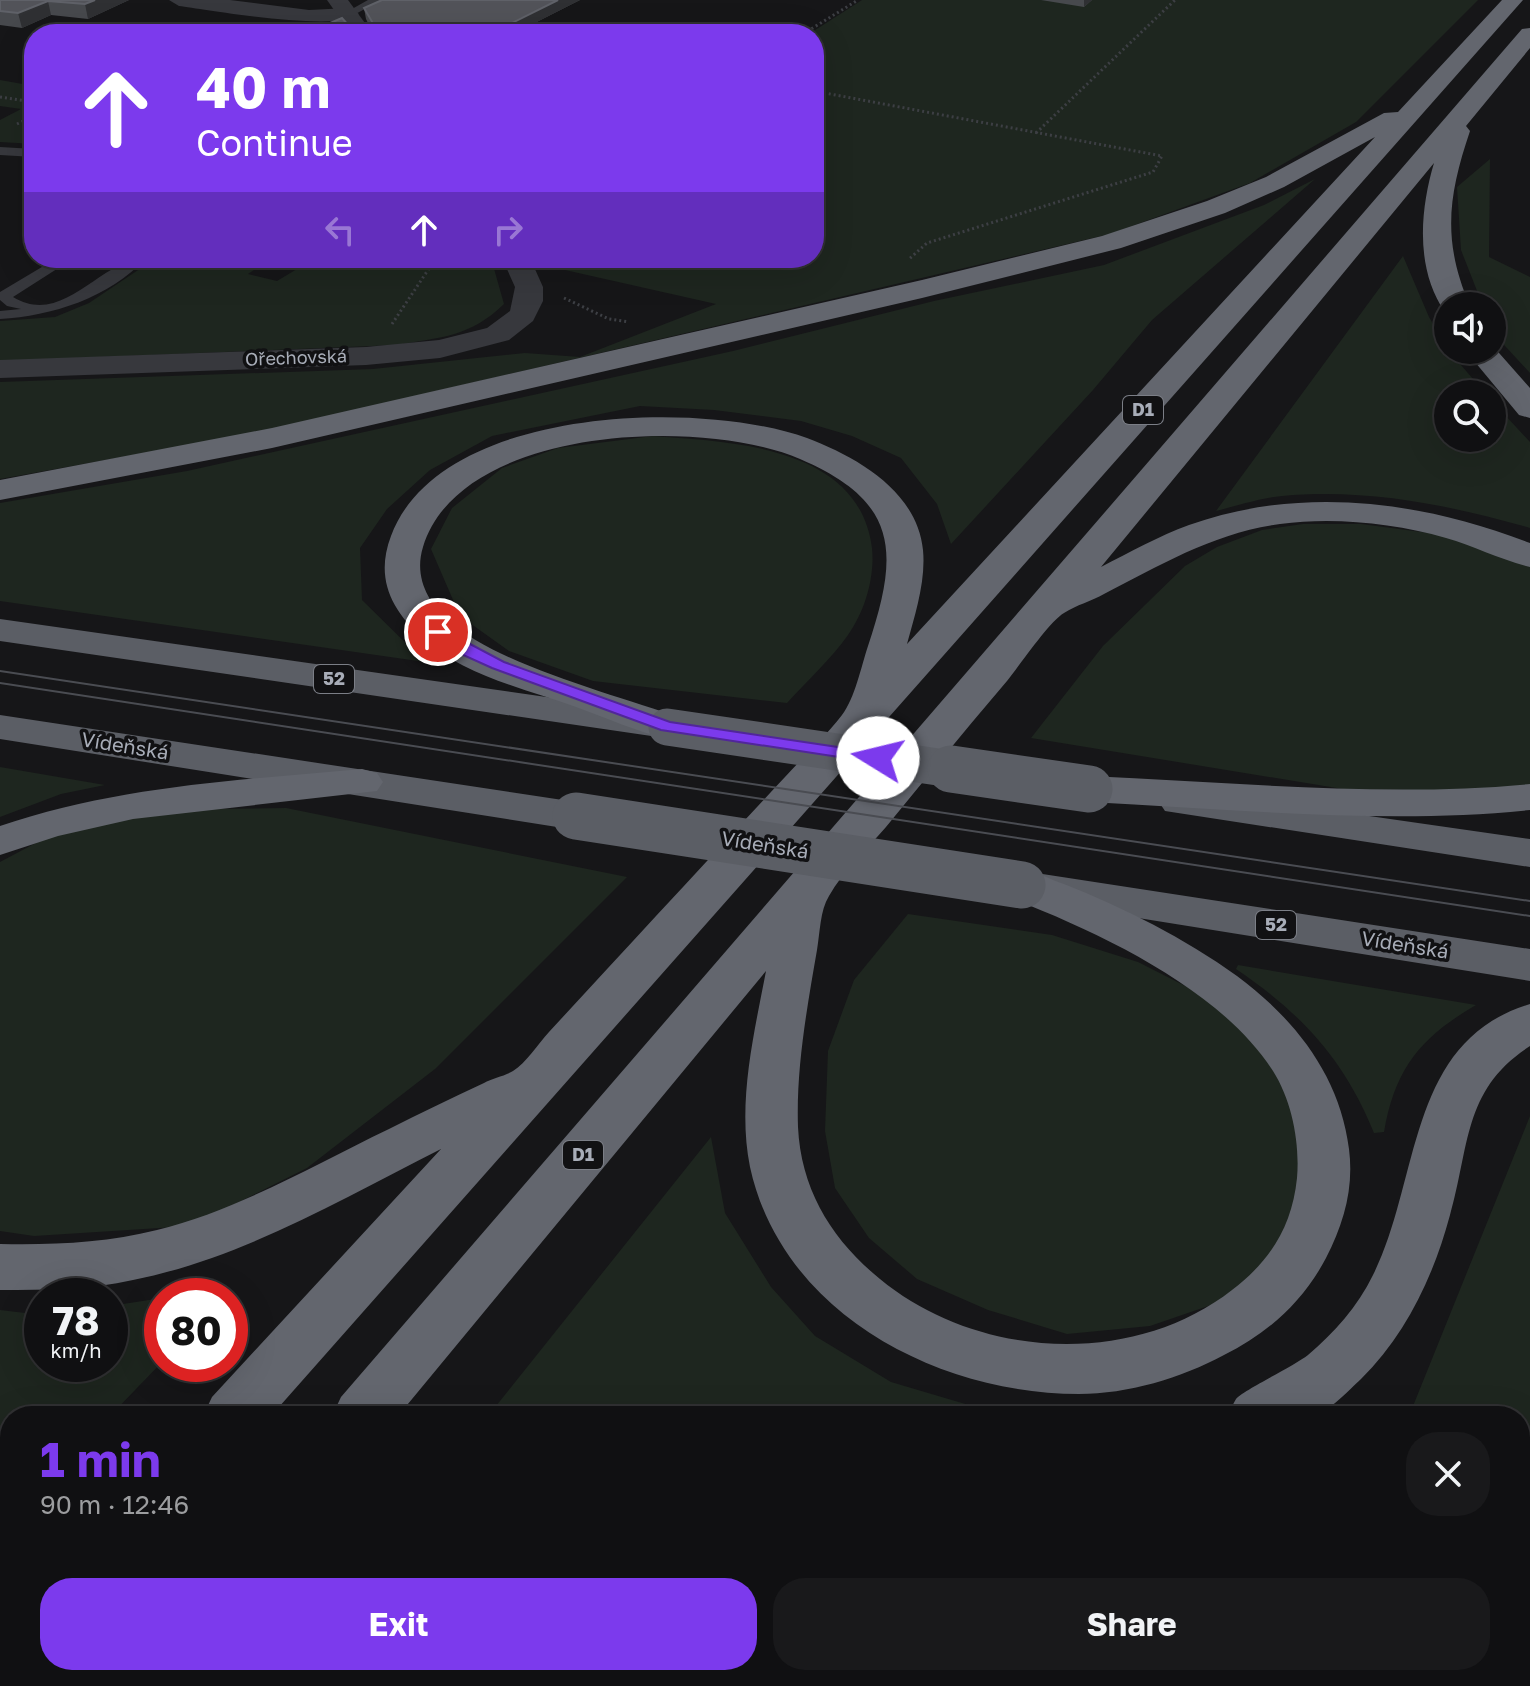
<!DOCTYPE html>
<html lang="en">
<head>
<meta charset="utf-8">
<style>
	body { margin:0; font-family:"Golos Text",sans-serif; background:#19191b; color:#f1f3f6; height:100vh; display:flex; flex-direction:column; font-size:30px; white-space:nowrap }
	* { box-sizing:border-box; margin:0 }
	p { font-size:26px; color:#9c9d9f }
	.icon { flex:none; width:44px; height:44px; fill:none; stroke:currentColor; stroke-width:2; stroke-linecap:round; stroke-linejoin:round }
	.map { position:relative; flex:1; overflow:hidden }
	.panel { position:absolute; left:0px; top:1406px; width:1530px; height:280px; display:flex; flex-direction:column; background:#101012; border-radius:32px 32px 0 0; box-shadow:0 8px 32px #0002,0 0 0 2px #303032 }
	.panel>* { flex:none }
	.hud { position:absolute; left:24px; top:24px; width:800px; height:244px; border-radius:32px; box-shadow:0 8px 32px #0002,0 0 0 2px #303032; background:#7c3aed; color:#fff; overflow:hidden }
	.fabs { position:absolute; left:1434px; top:292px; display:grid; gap:16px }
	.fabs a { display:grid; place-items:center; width:72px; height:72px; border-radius:50%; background:#101012; box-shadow:0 8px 32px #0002,0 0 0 2px #303032; font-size:40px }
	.speed { position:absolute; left:24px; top:1278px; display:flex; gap:16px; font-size:40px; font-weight:700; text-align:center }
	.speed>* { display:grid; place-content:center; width:104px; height:104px; border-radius:50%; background:#101012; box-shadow:0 8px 32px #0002,0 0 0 2px #303032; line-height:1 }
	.speed small { font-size:20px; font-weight:400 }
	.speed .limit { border:12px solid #d22; background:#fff; color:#111 }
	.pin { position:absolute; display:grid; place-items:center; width:68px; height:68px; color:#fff; margin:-34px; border:4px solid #fff; border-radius:50%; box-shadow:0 2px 8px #0007 }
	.me { position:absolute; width:88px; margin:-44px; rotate:279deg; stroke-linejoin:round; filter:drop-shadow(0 0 6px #0008) }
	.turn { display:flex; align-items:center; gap:28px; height:168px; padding:0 40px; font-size:36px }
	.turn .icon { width:104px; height:104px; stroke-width:2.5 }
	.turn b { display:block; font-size:56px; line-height:68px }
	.lanes { display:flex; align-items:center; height:76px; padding:0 40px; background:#0003; justify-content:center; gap:40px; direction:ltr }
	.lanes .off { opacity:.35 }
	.round { display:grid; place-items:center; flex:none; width:84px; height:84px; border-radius:32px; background:#19191b }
	.overview { display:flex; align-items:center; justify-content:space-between; height:136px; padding:0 40px }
	h1 { font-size:48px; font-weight:700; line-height:60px; color:#7c3aed }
	.button { display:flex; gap:16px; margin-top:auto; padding:16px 40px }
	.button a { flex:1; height:92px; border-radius:32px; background:#7c3aed; color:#fff; font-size:32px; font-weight:700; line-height:92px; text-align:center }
	.button a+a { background:#19191b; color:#f1f3f6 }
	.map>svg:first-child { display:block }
	.green { fill:#1e261f }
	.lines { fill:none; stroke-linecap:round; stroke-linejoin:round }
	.stream { fill:#2c353c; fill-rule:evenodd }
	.path { stroke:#3d3f44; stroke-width:3; stroke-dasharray:2 3; stroke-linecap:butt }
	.service { fill:#37383d; fill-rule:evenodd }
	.minor { fill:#37383d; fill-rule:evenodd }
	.tertiary { fill:#37383d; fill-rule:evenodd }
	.trunk { fill:#5b5e65; fill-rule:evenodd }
	.motorway { fill:#63666e; fill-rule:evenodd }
	.tram { stroke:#4a4c52; stroke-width:2 }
	.trunk-bridge-far1 { stroke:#5b5e65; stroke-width:37 }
	.trunk-bridge { stroke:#5b5e65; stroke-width:47 }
	.wall { fill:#47494d }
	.shaded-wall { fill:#2f3033 }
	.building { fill:#525359; stroke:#5f6168; stroke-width:2 }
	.route { fill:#7c3aed; stroke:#51269a; stroke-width:2 }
	.labels { text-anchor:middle; stroke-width:7; stroke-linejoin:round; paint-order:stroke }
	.far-street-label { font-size:18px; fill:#a8adb8; stroke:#111113 }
	.shield { fill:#111113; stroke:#7b7e86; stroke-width:2 }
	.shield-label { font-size:18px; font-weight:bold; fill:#a8adb8 }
	.street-label { font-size:20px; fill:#a8adb8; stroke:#111113 }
</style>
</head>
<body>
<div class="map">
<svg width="1530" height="1686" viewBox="0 0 1530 1686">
	<rect width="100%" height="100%" fill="#161618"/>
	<g class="green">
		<path d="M 862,0 L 1478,0 L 1356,122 L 1250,183 L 1110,234 L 261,432 L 0,479 L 0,382 L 373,369 L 525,353 L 580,357 L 716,304 L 565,270 L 556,258 L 814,258 L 814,98 L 826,91 L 814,88 L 814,34 L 809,34 Z"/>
		<path d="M 0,80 L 34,86 L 34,144 L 0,142 L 0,120 L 21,109 L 0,106 Z"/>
		<path d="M 1490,159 L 1489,257 L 1530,277 L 1530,373 L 1494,334 L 1492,306 L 1483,306 L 1461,250 L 1457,187 Z"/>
		<path d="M 1315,179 L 1152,320 L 1093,390 L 951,544 L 937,504 L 901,458 L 852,436 L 801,421 L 714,410 L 640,406 L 492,436 L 430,470 L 387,509 L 360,548 L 362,600 L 425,662 L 0,601 L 0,503 L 187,471 L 733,351 L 934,301 L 1104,265 L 1264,205 Z"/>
		<path d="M 1403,256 L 1429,317 L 1448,350 L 1486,394 L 1448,394 L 1448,438 L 1492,438 L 1492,401 L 1530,442 L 1530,528 C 1450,505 1366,488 1282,496 C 1260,498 1237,506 1216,511 Z"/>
		<path d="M 156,258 L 196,258 L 253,266 L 254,270 L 248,274 L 277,281 L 312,260 L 346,268 L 417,268 L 423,258 L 491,258 L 504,304 C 470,337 442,337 397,345 L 0,361 L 0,321 L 55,317 L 89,303 Z"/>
		<path d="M 653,436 C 733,442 859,446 872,548 C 875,577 865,611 848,635 C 831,659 807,681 787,703 L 593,681 L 509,651 L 460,616 L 431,549 L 452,508 L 502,468 L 558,448 Z"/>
		<path d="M 1303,524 L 1361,524 L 1467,538 L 1530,561 L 1530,785 L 1498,790 L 1361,792 L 1031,738 L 1103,646 L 1185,566 L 1217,547 L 1262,530 Z"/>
		<path d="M 0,767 L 105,785 L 61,794 L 0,817 Z"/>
		<path d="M 286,808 L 627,877 L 435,1069 L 307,1168 L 191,1226 L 34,1236 L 0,1231 L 0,862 L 49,836 L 131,818 L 211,809 Z"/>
		<path d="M 908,914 L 1052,935 L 1138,962 L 1207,997 L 1274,1053 L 1296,1092 L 1307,1219 L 1273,1263 L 1214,1304 L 1150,1326 L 1067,1334 L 988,1310 L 917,1279 L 869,1238 L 835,1188 L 825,1131 L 828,1051 L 854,980 Z"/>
		<path d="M 1238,965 L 1476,1005 C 1421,1037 1395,1068 1384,1132 L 1374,1133 C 1344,1059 1302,1014 1236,969 Z"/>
		<path d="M 1530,1116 L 1530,1686 L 1181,1686 L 1182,1676 L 1520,1676 L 1520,1416 L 1409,1416 Z"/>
		<path d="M 711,1137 L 725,1213 L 771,1287 L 815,1336 L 891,1382 L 972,1406 L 1044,1416 L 488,1416 Z"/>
		<path d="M 162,1298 L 162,1362 L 110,1416 L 10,1416 L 10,1520 L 0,1530 L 0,1310 L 42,1315 L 42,1364 L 110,1364 L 110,1306 Z"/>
		<path d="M 280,1676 L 452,1676 L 432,1686 L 272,1686 Z"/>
		<path d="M 681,1676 L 1136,1676 L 1135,1686 L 657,1686 Z"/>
	</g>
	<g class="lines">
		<g class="stream">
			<path d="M 1530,1564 L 1530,1584 L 1520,1589 L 1520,1569 Z"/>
			<path d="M 1325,1676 L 1363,1676 L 1360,1683 L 1353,1686 L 1315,1686 L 1318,1679 Z"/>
		</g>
		<g class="path">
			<path d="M 803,34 L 858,0"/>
			<path d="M 814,91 L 1162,156 L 1153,172 L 927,243 L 908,260"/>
			<path d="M 0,97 L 34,102"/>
			<path d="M 17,124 L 34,116"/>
			<path d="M 1036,133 L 1175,0"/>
			<path d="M 564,298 L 609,319 L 629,322"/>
			<path d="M 392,324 L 436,258"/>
		</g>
		<g class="service">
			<path d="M 368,0 L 381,0 L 352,16 L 343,14 Z"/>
			<path d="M 0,147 L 34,149 L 34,157 L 0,155 Z"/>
			<path d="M 57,258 L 74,258 L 13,297 C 64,328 101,258 146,258 C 109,298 52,316 0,319 L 0,311 L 21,309 L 7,306 L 0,300 L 0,292 Z"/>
			<path d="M 232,258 L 302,258 C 287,269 247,269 232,258 Z"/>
		</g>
		<path class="minor" d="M 169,0 L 230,0 L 309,10 L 348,8 L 359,14 C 342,33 208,10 179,6 Z"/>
		<g class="tertiary">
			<path d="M 327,0 L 348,0 L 373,34 L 351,34 Z"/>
			<path d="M 502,258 L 530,258 L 543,287 L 543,301 L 533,321 L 509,340 L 440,358 L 366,365 L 0,378 L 0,360 L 366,347 L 439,340 L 487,328 L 510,311 L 515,287 Z"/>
		</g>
		<g class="trunk">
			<path d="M 0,619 L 665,714 L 679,717 L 685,726 L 679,735 L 665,738 L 0,641 Z"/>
			<path d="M 0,715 L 576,802 L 591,806 L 598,816 L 591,826 L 576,830 L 0,739 Z"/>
			<path d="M 1180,789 L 1530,839 L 1530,867 L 1165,811 L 1159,802 L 1165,793 Z"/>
			<path d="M 1036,873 L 1530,949 L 1530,981 L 1020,899 L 1013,888 L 1020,877 Z"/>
		</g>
		<g class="motorway">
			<path d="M 1502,0 L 1523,0 L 271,1416 L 203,1416 L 212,1397 L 441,1149 C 342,1199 243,1258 133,1280 C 90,1290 45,1290 0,1290 L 0,1244 C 53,1245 105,1243 157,1230 C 238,1210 314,1165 389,1129 C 420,1113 452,1098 484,1083 C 492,1078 505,1076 513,1071 C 526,1063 538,1044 549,1032 C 584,994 620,955 656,916 C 699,870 742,823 785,777 C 804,756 825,737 842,715 C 855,698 861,667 868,646 C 899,553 900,502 800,459 C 703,417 460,425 423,547 C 414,576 427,602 449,621 C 498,665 617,695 681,718 L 687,727 L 681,736 L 667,739 C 636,731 606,718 576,707 C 525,689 463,675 422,638 C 391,609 375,578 391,536 C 439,406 698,399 807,438 C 857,457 917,491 923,550 C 926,581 915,615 907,644 L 1375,137 L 1284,187 L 1225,213 L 1121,248 L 922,298 L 272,448 L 0,500 L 0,480 L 272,428 L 922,280 L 1102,236 L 1207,201 L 1266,177 L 1384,113 L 1398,112 Z"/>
			<path d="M 1530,28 L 1530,48 L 1466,126 L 1470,131 C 1448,196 1442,241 1470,306 L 1448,306 L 1448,313 L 1445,312 C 1415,269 1420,210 1434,163 L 1101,567 C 1130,552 1159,536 1189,525 C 1302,485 1421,501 1530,543 L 1530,567 C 1501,560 1474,546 1446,538 C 1393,523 1334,517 1280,524 C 1216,532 1160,565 1104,594 C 1092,601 1076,605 1064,613 C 1049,622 1020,665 1007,681 C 966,729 926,778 886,827 C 867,849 843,871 829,896 C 820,910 820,933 817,950 C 807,1008 796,1068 798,1127 C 801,1190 832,1240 880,1279 C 977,1359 1132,1368 1232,1290 C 1270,1261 1292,1227 1297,1178 C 1300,1143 1292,1101 1273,1071 C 1219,987 1096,931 1006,896 L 999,885 L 1006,874 C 1011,873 1016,871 1021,870 C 1034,870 1051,880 1064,884 C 1125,908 1184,938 1237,976 C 1295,1019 1340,1076 1349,1149 C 1354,1188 1344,1223 1326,1258 C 1303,1302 1268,1333 1224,1355 C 1181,1378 1128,1394 1079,1394 C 939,1394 782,1314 750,1167 C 737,1103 754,1034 766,971 L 398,1416 L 332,1416 L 341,1397 L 1522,29 Z"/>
			<path d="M 1492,345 L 1530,388 L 1530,418 L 1519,415 L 1465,350 L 1492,350 Z"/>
			<path d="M 362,769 L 377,773 L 383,782 L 377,791 L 133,819 L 58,836 L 0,855 L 0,826 C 117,786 240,780 362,769 Z"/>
			<path d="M 1089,776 C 1234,782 1385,798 1530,784 L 1530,810 C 1388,825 1233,809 1089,802 L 1074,798 L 1068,789 L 1074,780 Z"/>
			<path d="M 1530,1004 L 1530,1046 C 1463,1089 1470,1145 1450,1215 C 1434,1275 1406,1335 1361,1379 C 1349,1390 1330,1411 1313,1416 C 1296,1421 1249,1416 1228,1416 C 1230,1411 1233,1404 1236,1399 C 1242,1391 1294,1366 1308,1355 C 1334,1333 1358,1306 1373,1275 C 1421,1180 1406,1041 1530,1004 Z"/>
			<path d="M 10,1630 L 10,1676 L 38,1676 L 34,1686 L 0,1686 L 0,1635 Z"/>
			<path d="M 104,1676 L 175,1676 L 170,1686 L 99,1686 Z"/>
			<path d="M 560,1676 L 646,1676 L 641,1686 L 555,1686 Z"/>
		</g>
		<g class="tram">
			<path d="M 0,671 L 1530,901"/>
			<path d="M 0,683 L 1530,916"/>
		</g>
		<path class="trunk-bridge-far1" d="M 667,727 L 965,771"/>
		<g class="trunk-bridge">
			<path d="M 951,769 L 1089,789"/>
			<path d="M 576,816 L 1022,885"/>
		</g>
	</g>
	<g class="wall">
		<path d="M 0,0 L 129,0 L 88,19 L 51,15 L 22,28 L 0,25 Z"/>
		<path d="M 382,0 L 580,0 L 513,34 L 349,26 L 369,25 L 366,19 L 364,8 Z"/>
		<path d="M 1041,0 L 1092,0 L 1084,7 Z"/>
	</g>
	<g class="shaded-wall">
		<path d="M 95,0 L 129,0 L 88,19 L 85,4 Z"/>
		<path d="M 558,0 L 580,0 L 513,34 L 490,34 Z"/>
		<path d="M 1084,0 L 1092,0 L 1084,7 Z"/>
		<path d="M 48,1 L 51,15 L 22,28 L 18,13 Z"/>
	</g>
	<g class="building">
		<path d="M 0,0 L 95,0 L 85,4 L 48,1 L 18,13 L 0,11 Z"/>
		<path d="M 382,0 L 558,0 L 490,34 L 304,34 L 342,18 L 349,26 L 374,25 L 364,8 Z"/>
	</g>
	<path class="route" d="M 438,627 L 504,662 L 670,722 L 878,753 L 887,758 L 878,763 L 661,730 L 492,668 L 452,650 L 432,635 L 432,628 Z"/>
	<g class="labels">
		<g class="far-street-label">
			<text transform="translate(296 358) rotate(-2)" y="6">Ořechovská</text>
		</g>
		<g class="shield">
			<rect x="1123" y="396" width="40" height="28" rx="6"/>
			<rect x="314" y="665" width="40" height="28" rx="6"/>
			<rect x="1256" y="911" width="40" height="28" rx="6"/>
			<rect x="563" y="1141" width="40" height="28" rx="6"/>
		</g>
		<g class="shield-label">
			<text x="1143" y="416">D1</text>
			<text x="334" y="685">52</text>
			<text x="1276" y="931">52</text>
			<text x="583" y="1161">D1</text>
		</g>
		<g class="street-label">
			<text transform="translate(125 746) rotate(9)" y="7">Vídeňská</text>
			<text transform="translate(765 845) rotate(9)" y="7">Vídeňská</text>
			<text transform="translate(1405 945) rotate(9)" y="7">Vídeňská</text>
		</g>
	</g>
</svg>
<div class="fabs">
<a><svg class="icon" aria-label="sound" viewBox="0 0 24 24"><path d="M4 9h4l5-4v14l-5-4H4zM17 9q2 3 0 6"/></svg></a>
<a><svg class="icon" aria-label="search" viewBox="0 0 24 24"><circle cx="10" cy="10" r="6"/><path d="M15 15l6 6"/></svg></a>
</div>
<div class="speed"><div>78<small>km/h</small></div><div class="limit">80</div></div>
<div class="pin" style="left:438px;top:632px;background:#d93025"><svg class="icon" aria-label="arrive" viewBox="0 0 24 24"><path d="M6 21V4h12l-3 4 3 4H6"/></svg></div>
<svg class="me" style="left:878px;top:758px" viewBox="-20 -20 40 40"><circle r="19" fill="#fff"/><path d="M0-13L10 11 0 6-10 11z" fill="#7c3aed"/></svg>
<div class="hud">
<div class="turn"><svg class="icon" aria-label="ahead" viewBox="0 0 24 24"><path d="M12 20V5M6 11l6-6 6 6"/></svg><div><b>40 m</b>Continue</div></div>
<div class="lanes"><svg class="icon off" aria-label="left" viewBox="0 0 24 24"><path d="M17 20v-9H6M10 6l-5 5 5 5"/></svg><svg class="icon" aria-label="ahead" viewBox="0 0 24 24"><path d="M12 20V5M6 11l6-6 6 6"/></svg><svg class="icon off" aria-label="right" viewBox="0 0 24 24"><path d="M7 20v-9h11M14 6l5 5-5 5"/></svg></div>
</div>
<section class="panel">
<div class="overview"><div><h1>1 min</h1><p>90 m · 12:46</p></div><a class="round"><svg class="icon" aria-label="close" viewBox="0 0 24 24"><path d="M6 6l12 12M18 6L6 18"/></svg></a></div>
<div class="button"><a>Exit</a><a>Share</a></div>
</section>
</div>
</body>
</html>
